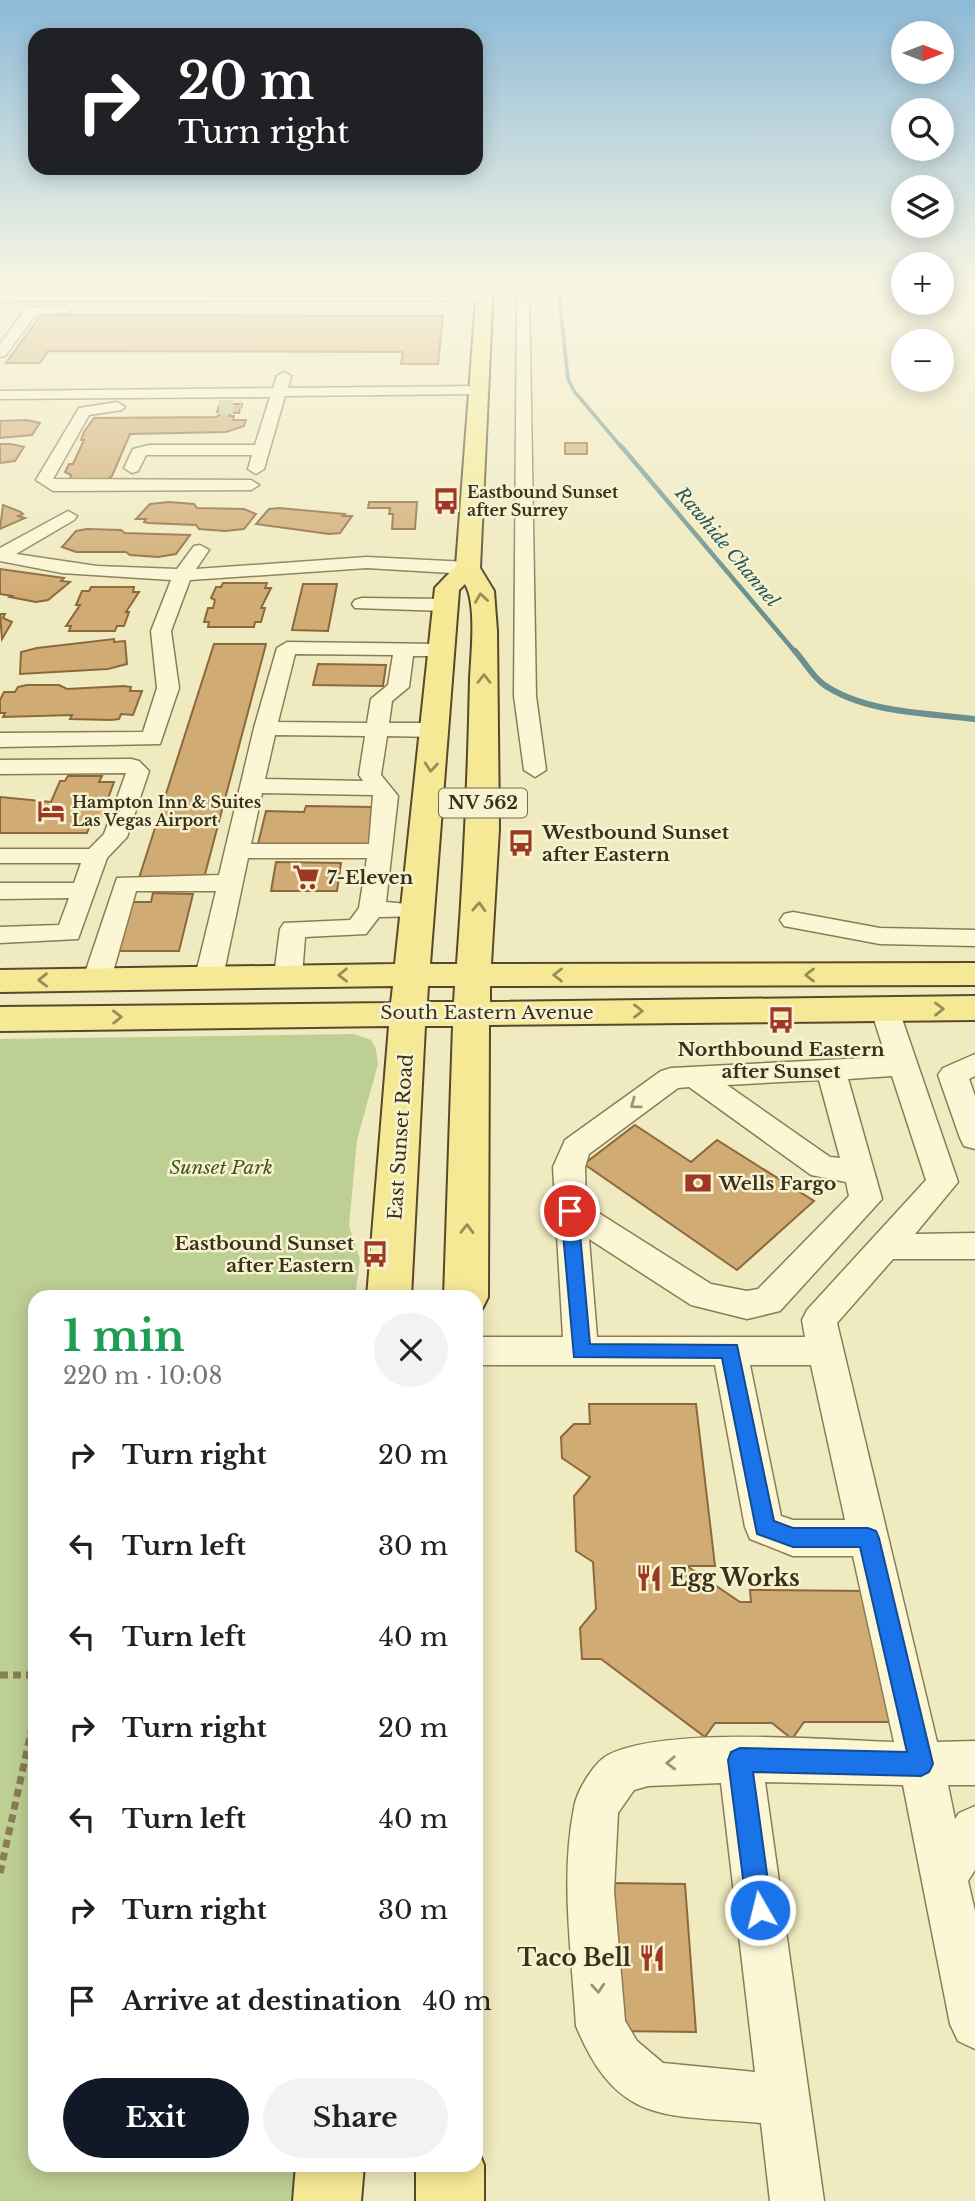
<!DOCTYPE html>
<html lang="en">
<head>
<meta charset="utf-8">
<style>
	body { margin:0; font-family:"Libre Baskerville",serif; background:#f2f2f2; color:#222; height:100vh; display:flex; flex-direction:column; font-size:26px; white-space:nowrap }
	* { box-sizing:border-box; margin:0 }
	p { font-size:23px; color:#767676 }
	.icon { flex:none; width:38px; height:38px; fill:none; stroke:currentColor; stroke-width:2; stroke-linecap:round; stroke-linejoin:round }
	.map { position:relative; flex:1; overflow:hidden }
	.drawer { position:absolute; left:28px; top:1290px; width:455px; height:882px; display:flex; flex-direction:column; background:#fff; border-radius:21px; box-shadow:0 4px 18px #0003 }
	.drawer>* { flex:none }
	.banner { position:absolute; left:28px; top:28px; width:455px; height:147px; border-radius:21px; box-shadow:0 4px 18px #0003; background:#202124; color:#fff; overflow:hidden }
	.needle { width:46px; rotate:90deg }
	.tools { position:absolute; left:891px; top:21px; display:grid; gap:14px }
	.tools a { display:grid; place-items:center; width:63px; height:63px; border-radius:50%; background:#fff; box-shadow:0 4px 18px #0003; font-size:35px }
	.pin { position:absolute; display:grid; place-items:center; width:60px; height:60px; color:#fff; margin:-30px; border:4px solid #fff; border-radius:50%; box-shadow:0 2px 7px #0007 }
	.me { position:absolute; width:77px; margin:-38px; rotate:352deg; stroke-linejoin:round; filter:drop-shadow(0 0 5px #0008) }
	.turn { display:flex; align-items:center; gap:24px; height:147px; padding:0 35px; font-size:32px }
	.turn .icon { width:91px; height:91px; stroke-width:2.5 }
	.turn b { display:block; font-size:49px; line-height:60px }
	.round { display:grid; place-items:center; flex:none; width:74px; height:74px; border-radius:37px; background:#f2f2f2 }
	.summary { display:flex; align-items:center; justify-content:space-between; height:119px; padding:0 35px }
	h1 { font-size:42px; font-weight:800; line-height:52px; color:#1e9e55 }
	.primary-button { display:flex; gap:14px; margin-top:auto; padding:14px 35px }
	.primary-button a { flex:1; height:80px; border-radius:42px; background:#111827; color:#fff; font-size:28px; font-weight:800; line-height:80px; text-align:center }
	.primary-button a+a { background:#f2f2f2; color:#222 }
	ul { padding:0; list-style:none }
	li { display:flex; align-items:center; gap:21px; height:91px; padding:0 35px }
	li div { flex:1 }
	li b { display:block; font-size:26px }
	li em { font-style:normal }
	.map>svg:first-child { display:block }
	.green { fill:#becf94 }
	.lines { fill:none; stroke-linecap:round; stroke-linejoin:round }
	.stream-far2 { stroke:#6a918e; stroke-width:3.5 }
	.stream-far1 { stroke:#6a918e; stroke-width:4.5 }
	.stream { stroke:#6a918e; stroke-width:6 }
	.building { fill:#d1ab74; stroke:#8b693c; stroke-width:2 }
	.minor-tunnel { stroke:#cbc59f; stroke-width:14; stroke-dasharray:14 7; stroke-linecap:butt }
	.minor-casing { stroke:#8b7c57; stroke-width:3 }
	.major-casing { stroke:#58482c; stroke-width:4 }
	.path { stroke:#8b7c57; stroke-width:7; stroke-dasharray:8 5; stroke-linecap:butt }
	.minor { fill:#fbf6d4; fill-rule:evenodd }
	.major { fill:#f6e996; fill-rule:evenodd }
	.oneway { stroke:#988c59 }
	.oneway2 { stroke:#9a9378 }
	.route { fill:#1a73e8; stroke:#114b97; stroke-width:2 }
	.labels { text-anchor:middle; stroke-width:5; stroke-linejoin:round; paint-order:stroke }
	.far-poi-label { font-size:16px; font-weight:bold; fill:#39301c; stroke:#f7f3d0; text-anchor:start }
	.far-water-label { font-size:18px; font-style:italic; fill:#2b555a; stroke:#f7f3d0 }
	.shield { fill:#f7f3d0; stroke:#726a52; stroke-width:2 }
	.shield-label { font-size:18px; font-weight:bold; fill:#39301c }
	.poi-label { font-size:19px; font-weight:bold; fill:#39301c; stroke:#f7f3d0; text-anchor:start }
	.street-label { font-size:19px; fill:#39301c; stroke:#f7f3d0 }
	.park-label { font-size:19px; font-style:italic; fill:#405722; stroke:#f7f3d0 }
	.near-poi-label { font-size:23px; font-weight:bold; fill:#39301c; stroke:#f7f3d0; text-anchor:start }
</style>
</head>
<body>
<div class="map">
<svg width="975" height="2201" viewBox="0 0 975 2201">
	<rect width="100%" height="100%" fill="#f0eac0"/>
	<path class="green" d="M 354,1034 L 371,1040 L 376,1049 L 378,1064 L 357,1140 L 349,1226 L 360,1259 L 355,1297 L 35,1297 L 35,2165 L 294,2165 L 297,2201 L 0,2201 L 0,1039 Z"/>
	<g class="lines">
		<path class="stream-far2" d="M 558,286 L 568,379 L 574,391 L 622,448"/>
		<path class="stream-far1" d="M 621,446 L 796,653"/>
		<path class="stream" d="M 795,651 C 804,661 812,676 823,684 C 864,713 927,713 975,719"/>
	</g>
	<g class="building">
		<path d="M 123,286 L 267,286 L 265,291 L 120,291 Z"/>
		<path d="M 41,315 L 443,316 L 438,364 L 401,364 L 403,352 L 48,351 L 40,363 L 6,363 Z"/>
		<path d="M 220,404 L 242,404 L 239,413 L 231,413 L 229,416 L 234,416 L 233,420 L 246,420 L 244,426 L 226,432 L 130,434 L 112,476 L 107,479 L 70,479 L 71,475 L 65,472 L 69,464 L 73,464 L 84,440 L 81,440 L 84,432 L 94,418 L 216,417 L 223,412 L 217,412 Z"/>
		<path d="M 27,420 L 40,423 L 32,435 L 0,438 L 0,421 Z"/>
		<rect x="565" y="443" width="22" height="11"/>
		<path d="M 0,444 L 11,444 L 24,447 L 15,461 L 0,463 Z"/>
		<path d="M 169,502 L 194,504 L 197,508 L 244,509 L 256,514 L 244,529 L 225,531 L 199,529 L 196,525 L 148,523 L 144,522 L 146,519 L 136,519 L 150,504 Z"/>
		<path d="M 369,502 L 417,502 L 415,529 L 392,529 L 393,514 L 389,514 L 390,508 L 368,508 Z"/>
		<path d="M 3,505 L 21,512 L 23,514 L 18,516 L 25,518 L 0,529 Z"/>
		<path d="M 279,508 L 345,514 L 343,516 L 352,516 L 340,533 L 329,534 L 256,524 L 269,509 Z"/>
		<path d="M 87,529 L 121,530 L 125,533 L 190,535 L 176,554 L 158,557 L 130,555 L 126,552 L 76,552 L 62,547 L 76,531 Z"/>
		<path d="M 0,569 L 64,578 L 61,581 L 70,582 L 48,600 L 36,602 L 10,597 L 12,596 L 0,594 Z"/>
		<path d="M 223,583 L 267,583 L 265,588 L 271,588 L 261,608 L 265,608 L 261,622 L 255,622 L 254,627 L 208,627 L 209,622 L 204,622 L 208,608 L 213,608 L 215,600 L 211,598 L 216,587 L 221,587 Z"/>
		<path d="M 303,584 L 337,584 L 328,631 L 292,630 Z"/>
		<path d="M 91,587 L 134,587 L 133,592 L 139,592 L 126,612 L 129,612 L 124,626 L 117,626 L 115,631 L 69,631 L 71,626 L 66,626 L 80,605 L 76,605 L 82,591 L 89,591 Z"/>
		<path d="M 0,614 L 5,614 L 3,618 L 12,622 L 2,639 Z"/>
		<path d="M 114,639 L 114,642 L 125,641 L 127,664 L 108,669 L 20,674 L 21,652 L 37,648 Z"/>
		<path d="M 214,644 L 266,644 L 204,878 L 139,878 Z"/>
		<path d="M 318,664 L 386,665 L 383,686 L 313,685 Z"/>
		<path d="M 27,685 L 59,685 L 67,689 L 124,686 L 131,687 L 130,691 L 142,691 L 133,715 L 121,714 L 119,719 L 111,720 L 70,719 L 72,715 L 3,717 L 5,713 L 0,713 L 0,700 L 4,692 L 15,692 L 18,687 Z"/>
		<path d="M 68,776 L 102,776 L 99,782 L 114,782 L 100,820 L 92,820 L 87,833 L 0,833 L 0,797 L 51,802 L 60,781 L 65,781 Z"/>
		<path d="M 306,806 L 374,807 L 369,845 L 258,844 L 266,811 L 304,812 Z"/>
		<path d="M 276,862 L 341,863 L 337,891 L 271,891 Z"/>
		<path d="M 153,893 L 193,894 L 179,951 L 116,951 L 130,902 L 151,902 Z"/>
		<path d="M 635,1125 L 691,1162 L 717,1140 L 814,1201 L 737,1270 L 584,1164 Z"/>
		<path d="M 589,1404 L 696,1404 L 715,1566 L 687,1566 L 740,1602 L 751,1602 L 750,1590 L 869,1591 L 896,1722 L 804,1722 L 792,1739 L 772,1723 L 715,1723 L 705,1737 L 601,1659 L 582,1659 L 580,1628 L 596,1609 L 593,1562 L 576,1551 L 574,1496 L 590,1477 L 562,1458 L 561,1437 L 574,1424 L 590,1424 Z"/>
		<path d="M 609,1883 L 685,1884 L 696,2032 L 615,2031 Z"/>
	</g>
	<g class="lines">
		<path class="minor-tunnel" d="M 219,407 L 241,407"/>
		<defs>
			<g id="minor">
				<path d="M 517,286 L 529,286 L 536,696 L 546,770 L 535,777 L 524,770 L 514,696 Z"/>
				<path d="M 0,293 L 485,292 L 491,296 L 485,300 L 0,301 Z"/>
				<path d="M 62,306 L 69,310 L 67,313 L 36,314 L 5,356 L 0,357 L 0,344 L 27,307 Z"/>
				<path d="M 284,372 L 291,376 L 288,388 L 480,386 L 487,390 L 480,394 L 285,396 L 264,469 L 256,474 L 248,469 L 252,455 L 146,455 L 138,471 L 132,473 L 124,468 L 133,449 L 149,445 L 255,445 L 270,397 L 0,399 L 0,391 L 273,388 L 277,376 Z"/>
				<path d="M 117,402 L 125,407 L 122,410 L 89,415 L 53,479 L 251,480 L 259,485 L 251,490 L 53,491 L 36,480 L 79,408 Z"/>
				<path d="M 68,511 L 77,516 L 74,520 L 16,554 L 97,566 L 177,569 L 194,546 L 200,545 L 209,550 L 196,569 L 367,557 L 468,562 L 477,568 L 468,574 L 367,568 L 190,580 L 171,631 L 179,688 L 160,744 L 0,747 L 0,733 L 143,732 L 157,688 L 151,631 L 171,580 L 62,573 L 0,561 L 0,548 Z"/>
				<path d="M 362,598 L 446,599 L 456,605 L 446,611 L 355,608 L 352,604 L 355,600 Z"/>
				<path d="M 287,642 L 442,644 L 452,650 L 442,656 L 413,656 L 409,687 L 392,701 L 389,723 L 434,723 L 445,730 L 434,737 L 387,736 L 381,775 L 398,796 L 386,902 L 427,906 L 431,911 L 427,916 L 379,917 L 366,934 L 305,937 L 302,976 L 298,982 L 288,985 L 278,982 L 274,976 L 280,929 L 284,923 L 350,920 L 359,908 L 367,858 L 248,858 L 223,977 L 219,983 L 209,986 L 199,983 L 195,977 L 216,891 L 136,891 L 111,979 L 107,985 L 97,988 L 87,985 L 83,979 L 117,878 L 219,875 L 254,728 L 277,648 ZM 295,654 L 393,655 L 388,685 L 371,699 L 367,723 L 278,722 ZM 275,735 L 365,736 L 359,775 L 363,781 L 265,779 ZM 262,793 L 373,795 L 369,844 L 251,844 Z"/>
				<path d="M 131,759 L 139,761 L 149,771 L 127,837 L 107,858 L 78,939 L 0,943 L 0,927 L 59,925 L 69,898 L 0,899 L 0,883 L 74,883 L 81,863 L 0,863 L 0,849 L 89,849 L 104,834 L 126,773 L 0,774 L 0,760 Z"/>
				<path d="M 793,912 L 880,928 L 975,930 L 975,946 L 880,944 L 784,926 L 780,920 L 784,914 Z"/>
				<path d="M 885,1001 L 895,1004 L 899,1010 L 958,1182 L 915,1234 L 975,1233 L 975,1259 L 893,1259 L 837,1323 L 937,1742 L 975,1741 L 975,1785 L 948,1785 L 955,1819 L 959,1813 L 975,1806 L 975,1870 L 968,1881 L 975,1911 L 975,2049 L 958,2041 L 950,2024 L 903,1785 L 765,1782 L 824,2201 L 770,2201 L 761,2123 C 666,2114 618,2127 576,2026 C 572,1955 560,1879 574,1808 C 576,1792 594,1762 608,1755 C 666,1726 825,1740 894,1742 L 853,1556 L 793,1556 L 750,1539 L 745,1527 L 715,1365 L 476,1365 L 476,1337 L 563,1337 L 553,1167 L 565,1140 L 661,1071 L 671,1068 L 886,1057 L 871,1010 L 875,1004 ZM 892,1076 L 926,1180 L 807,1310 L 802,1320 L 805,1337 L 597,1337 L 589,1239 L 691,1305 L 747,1319 L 780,1311 L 882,1199 L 848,1079 ZM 819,1080 L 840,1158 L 830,1157 L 727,1085 ZM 689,1087 L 811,1175 L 846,1182 L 849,1196 L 758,1289 L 747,1291 L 711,1284 L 586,1205 L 585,1167 L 589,1154 L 678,1088 ZM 750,1365 L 811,1365 L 845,1520 L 793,1520 L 781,1516 ZM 721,1783 L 755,2072 L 663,2063 L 637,2041 L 625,2021 L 614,1891 L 618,1813 L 634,1790 L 648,1786 Z"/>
				<path d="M 975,1054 L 975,1076 L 969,1079 L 975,1096 L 975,1149 L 964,1146 L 960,1138 L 938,1075 L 943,1068 Z"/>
			</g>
			<g id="major">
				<path d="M 477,286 L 493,286 L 480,568 L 494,591 L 497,631 L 499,829 L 491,964 L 975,963 L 975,985 L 490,986 L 490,1002 L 975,996 L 975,1020 L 489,1025 L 488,1297 L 482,1309 L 476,1311 L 476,1297 L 444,1297 L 453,1026 L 425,1026 L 411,1297 L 367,1297 L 389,1026 L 0,1031 L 0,1007 L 391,1003 L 393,986 L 0,992 L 0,970 L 395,964 L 435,588 L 456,566 ZM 465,584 C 477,604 471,655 470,679 C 468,775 464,869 457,964 L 430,964 L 459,590 ZM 428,986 L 455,986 L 454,1002 L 427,1002 Z"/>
				<path d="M 476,2146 L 484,2165 L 484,2201 L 416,2201 L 416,2165 L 476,2165 Z"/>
				<path d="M 296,2165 L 364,2165 L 361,2201 L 293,2201 Z"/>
			</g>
		</defs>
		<use href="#minor" class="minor-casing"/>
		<use href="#major" class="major-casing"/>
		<g class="path">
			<path d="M 0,1675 L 35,1675"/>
			<path d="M 0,1873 L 35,1714"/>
		</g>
		<use href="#minor" class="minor"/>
		<use href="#major" class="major"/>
	</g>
	<defs><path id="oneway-chevron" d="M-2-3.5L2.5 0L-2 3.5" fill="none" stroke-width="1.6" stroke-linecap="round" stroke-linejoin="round" transform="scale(1.75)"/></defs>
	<g class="oneway">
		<use href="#oneway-chevron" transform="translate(481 598) rotate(-99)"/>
		<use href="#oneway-chevron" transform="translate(484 679) rotate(-90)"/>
		<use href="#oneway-chevron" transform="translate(431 767) rotate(95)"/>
		<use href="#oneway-chevron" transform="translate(479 907) rotate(-87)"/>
		<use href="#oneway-chevron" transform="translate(343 975) rotate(179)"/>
		<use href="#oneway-chevron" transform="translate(558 975) rotate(180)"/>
		<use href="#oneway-chevron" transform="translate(810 975) rotate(180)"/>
		<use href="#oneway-chevron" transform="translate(43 980) rotate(179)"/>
		<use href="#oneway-chevron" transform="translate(939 1009) rotate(-1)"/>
		<use href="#oneway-chevron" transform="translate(638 1011)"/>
		<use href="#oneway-chevron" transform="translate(117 1017) rotate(-1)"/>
		<use href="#oneway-chevron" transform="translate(467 1229) rotate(-89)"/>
	</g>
	<g class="oneway2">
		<use href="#oneway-chevron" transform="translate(635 1104) rotate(144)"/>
		<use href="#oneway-chevron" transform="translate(671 1763) rotate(178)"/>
		<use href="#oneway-chevron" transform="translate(598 1988) rotate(86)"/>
	</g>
	<linearGradient id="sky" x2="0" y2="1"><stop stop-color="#8dbad8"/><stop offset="0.48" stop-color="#f8f6e3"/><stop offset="1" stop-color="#f8f6e3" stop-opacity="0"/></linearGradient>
	<rect width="975" height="594" fill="url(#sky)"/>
	<path class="route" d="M 570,1205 L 578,1211 L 590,1344 L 737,1345 L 774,1521 L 793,1528 L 868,1528 L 876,1531 L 879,1538 L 933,1764 L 929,1772 L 921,1776 L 753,1772 L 772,1910 L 768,1919 L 760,1923 L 751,1919 L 747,1910 L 728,1760 L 731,1752 L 740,1748 L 907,1752 L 860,1547 L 793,1547 L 757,1534 L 722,1358 L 574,1357 L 561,1211 Z"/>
	<defs>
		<symbol id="bus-bare" viewBox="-9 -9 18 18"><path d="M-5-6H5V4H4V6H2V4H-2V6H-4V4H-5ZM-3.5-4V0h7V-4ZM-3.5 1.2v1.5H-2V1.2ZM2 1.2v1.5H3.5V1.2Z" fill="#9d3824" stroke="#f7f3d0" stroke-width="2.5" paint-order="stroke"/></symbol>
		<symbol id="hotel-bare" viewBox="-9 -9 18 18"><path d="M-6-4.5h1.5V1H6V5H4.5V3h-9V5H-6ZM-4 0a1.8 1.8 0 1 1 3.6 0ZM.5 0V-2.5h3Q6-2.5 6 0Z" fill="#9d3824" stroke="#f7f3d0" stroke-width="2.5" paint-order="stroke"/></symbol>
		<symbol id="supermarket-bare" viewBox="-9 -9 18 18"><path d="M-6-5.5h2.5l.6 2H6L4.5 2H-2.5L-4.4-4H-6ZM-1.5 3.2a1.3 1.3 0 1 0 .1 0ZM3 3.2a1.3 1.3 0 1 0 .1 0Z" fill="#9d3824" stroke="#f7f3d0" stroke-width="2.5" paint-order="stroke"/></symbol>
		<symbol id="bank-bare" viewBox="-9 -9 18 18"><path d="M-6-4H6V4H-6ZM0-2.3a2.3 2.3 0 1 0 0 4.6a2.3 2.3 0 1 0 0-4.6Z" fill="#9d3824" stroke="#f7f3d0" stroke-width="2.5" paint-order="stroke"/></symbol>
		<symbol id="restaurant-bare" viewBox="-9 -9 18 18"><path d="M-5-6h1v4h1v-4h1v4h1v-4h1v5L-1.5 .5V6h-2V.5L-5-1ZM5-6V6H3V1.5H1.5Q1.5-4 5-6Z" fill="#9d3824" stroke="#f7f3d0" stroke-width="2.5" paint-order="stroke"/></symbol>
	</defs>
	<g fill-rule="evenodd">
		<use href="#bus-bare" x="427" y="482" width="38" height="38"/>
		<use href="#hotel-bare" x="32" y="792" width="38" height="38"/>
		<use href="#bus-bare" x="502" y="824" width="38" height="38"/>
		<use href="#supermarket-bare" x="287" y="858" width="38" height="38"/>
		<use href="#bus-bare" x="762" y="1001" width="38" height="38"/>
		<use href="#bank-bare" x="679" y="1164" width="38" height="38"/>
		<use href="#bus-bare" x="356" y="1235" width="38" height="38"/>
		<use href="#restaurant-bare" x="630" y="1559" width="38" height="38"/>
		<use href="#restaurant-bare" x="633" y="1939" width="38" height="38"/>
	</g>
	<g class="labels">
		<g class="far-poi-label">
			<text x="467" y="498">Eastbound Sunset<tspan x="467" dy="18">after Surrey</tspan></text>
			<text x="72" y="808">Hampton Inn &amp; Suites<tspan x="72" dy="18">Las Vegas Airport</tspan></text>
		</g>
		<g class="far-water-label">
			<text transform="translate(727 547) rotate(50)" y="6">Rawhide Channel</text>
		</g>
		<rect class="shield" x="439" y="788.5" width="88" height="29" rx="5"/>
		<g class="shield-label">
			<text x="483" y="809">NV 562</text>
		</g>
		<g class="poi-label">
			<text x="542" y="839">Westbound Sunset<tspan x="542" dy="22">after Eastern</tspan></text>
			<text x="327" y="884">7-Eleven</text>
			<text x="781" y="1056" text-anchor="middle">Northbound Eastern<tspan x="781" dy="22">after Sunset</tspan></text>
			<text x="719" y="1190">Wells Fargo</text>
			<text x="354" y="1250" text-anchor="end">Eastbound Sunset<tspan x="354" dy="22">after Eastern</tspan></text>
		</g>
		<g class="street-label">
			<text x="487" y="1019">South Eastern Avenue</text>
			<text transform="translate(400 1137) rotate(-86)" y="7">East Sunset Road</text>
		</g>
		<g class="park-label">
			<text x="221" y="1174">Sunset Park</text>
		</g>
		<g class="near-poi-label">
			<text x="670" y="1586">Egg Works</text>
			<text x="631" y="1966" text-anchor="end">Taco Bell</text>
		</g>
	</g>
</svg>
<div class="tools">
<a><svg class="needle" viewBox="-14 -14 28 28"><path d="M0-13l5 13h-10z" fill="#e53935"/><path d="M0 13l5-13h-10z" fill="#767676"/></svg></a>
<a><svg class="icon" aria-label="search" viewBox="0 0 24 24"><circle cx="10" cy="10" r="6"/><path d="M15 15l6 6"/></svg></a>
<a><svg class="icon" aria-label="layers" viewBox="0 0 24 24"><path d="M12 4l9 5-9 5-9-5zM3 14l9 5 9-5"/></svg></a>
<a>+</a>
<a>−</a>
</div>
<div class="pin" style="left:570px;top:1211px;background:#d93025"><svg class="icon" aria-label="arrive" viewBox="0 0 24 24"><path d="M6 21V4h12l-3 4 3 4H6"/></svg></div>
<svg class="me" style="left:760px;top:1910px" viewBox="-20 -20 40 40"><circle r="17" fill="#1a73e8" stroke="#fff" stroke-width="3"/><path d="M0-11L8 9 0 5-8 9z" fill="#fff"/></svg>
<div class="banner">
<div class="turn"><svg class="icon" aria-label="right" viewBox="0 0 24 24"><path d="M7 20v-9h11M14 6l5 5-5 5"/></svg><div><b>20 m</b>Turn right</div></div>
</div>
<section class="drawer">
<div class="summary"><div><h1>1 min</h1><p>220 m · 10:08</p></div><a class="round"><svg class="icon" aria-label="close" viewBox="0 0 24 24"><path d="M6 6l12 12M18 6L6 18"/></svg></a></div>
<ul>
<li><svg class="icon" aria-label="right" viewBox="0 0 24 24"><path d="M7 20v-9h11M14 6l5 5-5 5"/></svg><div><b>Turn right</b></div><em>20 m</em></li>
<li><svg class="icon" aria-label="left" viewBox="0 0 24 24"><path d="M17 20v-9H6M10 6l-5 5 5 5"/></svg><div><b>Turn left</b></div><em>30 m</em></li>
<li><svg class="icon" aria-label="left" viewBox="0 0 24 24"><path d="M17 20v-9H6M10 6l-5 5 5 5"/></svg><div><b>Turn left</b></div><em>40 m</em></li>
<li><svg class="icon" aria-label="right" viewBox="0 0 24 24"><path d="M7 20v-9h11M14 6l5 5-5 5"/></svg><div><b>Turn right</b></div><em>20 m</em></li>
<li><svg class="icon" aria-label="left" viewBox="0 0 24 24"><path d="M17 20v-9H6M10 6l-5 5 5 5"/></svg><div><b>Turn left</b></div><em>40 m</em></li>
<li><svg class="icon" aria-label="right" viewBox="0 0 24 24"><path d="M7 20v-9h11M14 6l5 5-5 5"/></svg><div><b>Turn right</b></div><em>30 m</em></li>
<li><svg class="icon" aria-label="arrive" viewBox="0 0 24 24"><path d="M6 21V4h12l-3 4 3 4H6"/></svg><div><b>Arrive at destination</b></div><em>40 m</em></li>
</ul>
<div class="primary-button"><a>Exit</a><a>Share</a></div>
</section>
</div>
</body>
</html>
